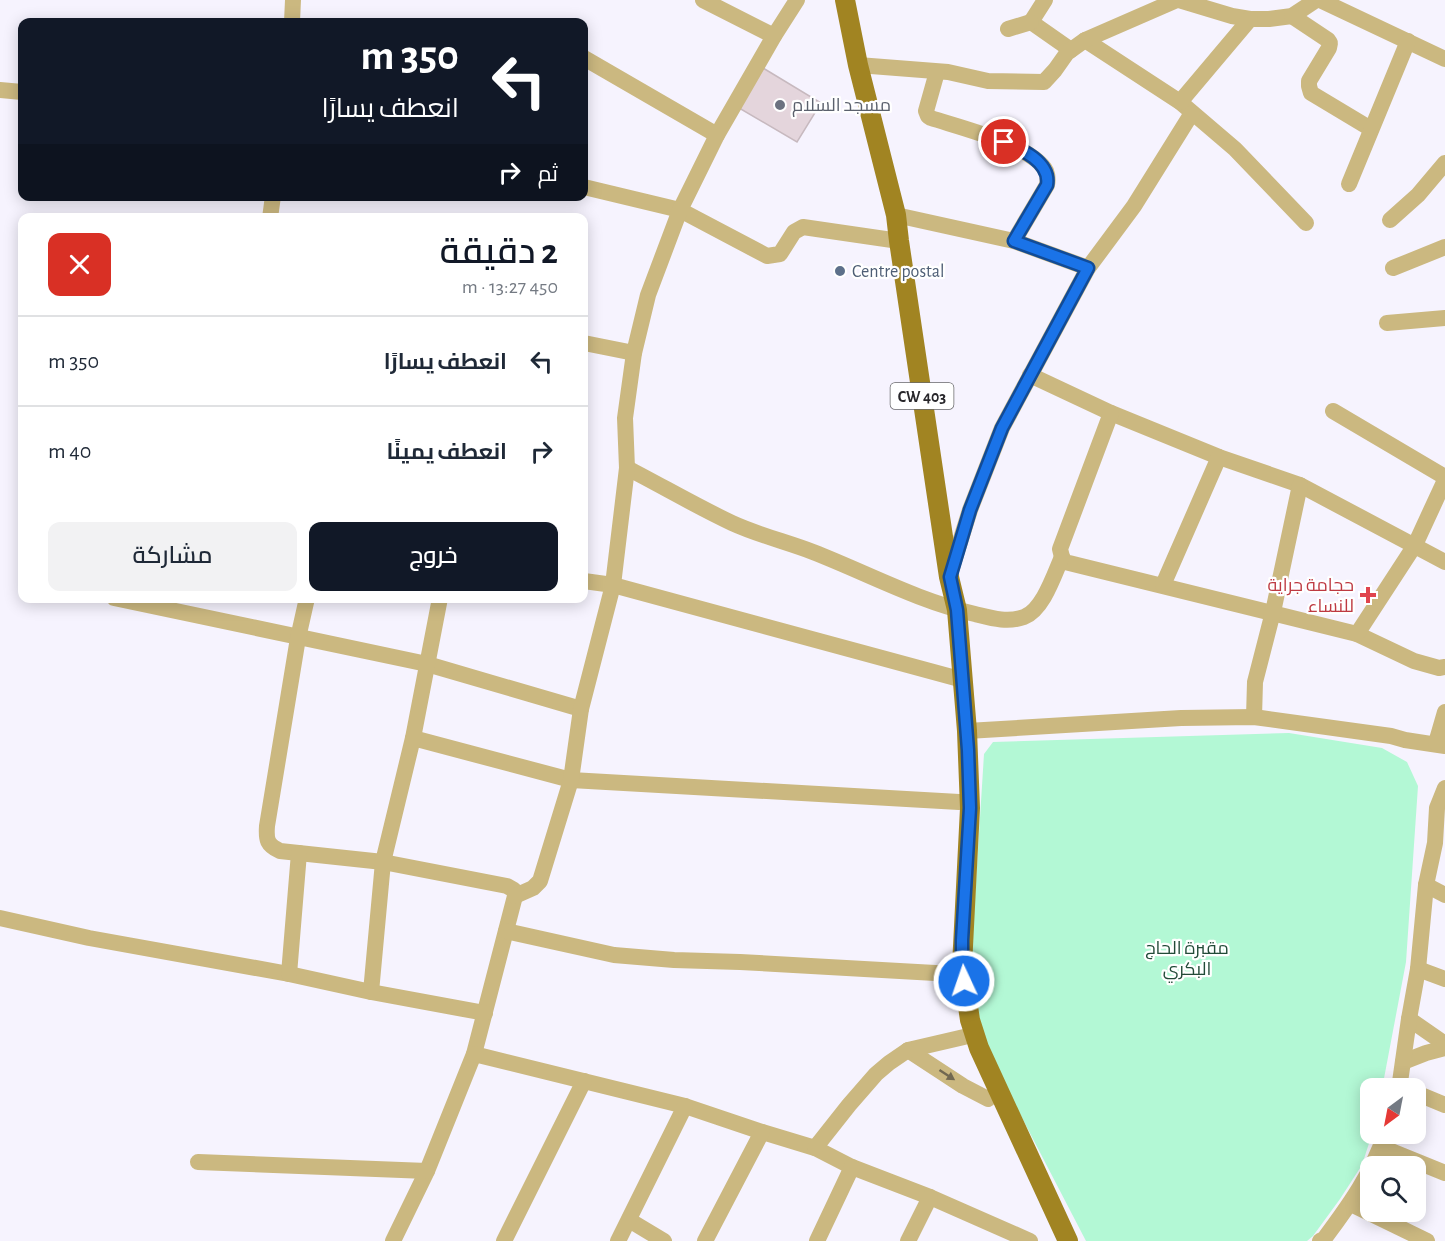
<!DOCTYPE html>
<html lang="ar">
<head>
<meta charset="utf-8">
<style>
	body { margin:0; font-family:"Alegreya Sans",Cairo,sans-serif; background:#f2f2f3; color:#1f2937; direction:rtl; height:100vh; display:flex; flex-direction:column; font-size:22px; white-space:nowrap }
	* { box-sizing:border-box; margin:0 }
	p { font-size:20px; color:#747a83 }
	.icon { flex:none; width:33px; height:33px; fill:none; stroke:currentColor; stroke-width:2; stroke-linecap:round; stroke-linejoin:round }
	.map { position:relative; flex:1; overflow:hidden; direction:ltr }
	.drawer { position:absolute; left:18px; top:213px; width:570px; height:390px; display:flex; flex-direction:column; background:#fff; border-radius:12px; box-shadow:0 3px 15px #0003; direction:rtl }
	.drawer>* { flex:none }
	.top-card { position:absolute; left:18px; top:18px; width:570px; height:183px; border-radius:12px; box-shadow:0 3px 15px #0003; direction:rtl; background:#111827; color:#fff; overflow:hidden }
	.needle { width:39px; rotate:212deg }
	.controls { position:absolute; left:1360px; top:1078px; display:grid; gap:12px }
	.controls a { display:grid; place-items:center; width:66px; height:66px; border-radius:12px; background:#fff; box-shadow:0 3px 15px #0003; font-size:30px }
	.pin { position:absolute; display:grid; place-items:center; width:51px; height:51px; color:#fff; margin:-26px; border:3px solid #fff; border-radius:50%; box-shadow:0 2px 6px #0007 }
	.me { position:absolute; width:66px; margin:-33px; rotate:357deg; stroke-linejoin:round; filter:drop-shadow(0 0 4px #0008) }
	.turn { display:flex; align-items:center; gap:21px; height:126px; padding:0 30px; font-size:27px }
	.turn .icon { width:78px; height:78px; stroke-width:2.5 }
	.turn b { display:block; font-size:42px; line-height:51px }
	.then { display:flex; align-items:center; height:57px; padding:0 30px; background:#0003; gap:12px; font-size:22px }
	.round { display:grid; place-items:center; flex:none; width:63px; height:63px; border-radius:12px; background:#f2f2f3 }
	.summary { display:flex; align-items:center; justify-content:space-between; height:102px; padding:0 30px }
	h1 { font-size:36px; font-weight:600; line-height:45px; color:#111827 }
	.cta { display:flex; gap:12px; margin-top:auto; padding:12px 30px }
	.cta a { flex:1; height:69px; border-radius:12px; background:#111827; color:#fff; font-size:24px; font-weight:600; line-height:69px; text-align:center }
	.cta a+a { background:#f2f2f3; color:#1f2937 }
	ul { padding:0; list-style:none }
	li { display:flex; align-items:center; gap:18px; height:90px; padding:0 30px; border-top:2px solid #e0e1e3 }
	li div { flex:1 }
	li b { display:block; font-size:22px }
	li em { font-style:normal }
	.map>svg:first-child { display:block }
	.green { fill:#b3f8d5 }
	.building { fill:#e4d5dc; stroke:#c7b9bf; stroke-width:1.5 }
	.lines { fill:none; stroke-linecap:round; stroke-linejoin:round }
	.minor { stroke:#cbb880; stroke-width:16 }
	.major { stroke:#a18422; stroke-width:20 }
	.oneway { fill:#716851 }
	.route-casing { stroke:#114b97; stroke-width:15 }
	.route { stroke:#1a73e8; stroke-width:10 }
	.worship-dot { fill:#6b7280; stroke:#fff; stroke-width:2 }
	.service-dot { fill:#5c6f8a; stroke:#fff; stroke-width:2 }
	.health-dot { fill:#e0444e; stroke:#fff; stroke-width:2 }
	.labels { text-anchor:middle; stroke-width:4.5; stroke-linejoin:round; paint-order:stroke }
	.shield { fill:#fff; stroke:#68686b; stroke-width:1.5 }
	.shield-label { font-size:16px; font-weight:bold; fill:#28272b }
	.worship-label { font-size:18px; fill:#5b616d; stroke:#fff; text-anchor:start }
	.service-label { font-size:18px; fill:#4e5e75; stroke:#fff; text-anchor:start }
	.health-label { font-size:18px; fill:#be3a42; stroke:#fff; text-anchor:end }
	.park-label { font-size:18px; fill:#224b38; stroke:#fff }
</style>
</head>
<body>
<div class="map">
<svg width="1445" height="1241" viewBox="0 0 1445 1241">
	<rect width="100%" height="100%" fill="#f6f3fe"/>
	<path class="green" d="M 1289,733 L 1382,748 L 1407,762 L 1418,786 L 1406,962 L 1382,1089 L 1371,1089 L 1372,1134 L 1362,1165 L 1340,1199 L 1313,1236 L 1307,1241 L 1086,1241 L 981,1039 L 970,977 L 984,754 L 993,742 Z"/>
	<path class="building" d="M 763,68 L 821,103 L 797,142 L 739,108 Z"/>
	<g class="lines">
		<g class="minor">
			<path d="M 703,0 L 774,36"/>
			<path d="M 1045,0 L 1031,22 L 1071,50"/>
			<path d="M 1179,0 L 1232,16 L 1250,19 L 1269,19 L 1292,16 L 1316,0"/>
			<path d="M 1320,0 L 1445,59"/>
			<path d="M 1292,16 L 1328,40 L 1330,43 L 1329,48 L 1309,81 L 1309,86 L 1311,93 L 1371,129"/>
			<path d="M 292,22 L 293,0"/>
			<path d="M 1008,29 L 1031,22"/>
			<path d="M 1085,40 L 1180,102 L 1235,149 L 1306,223"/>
			<path d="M 584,58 L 717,135"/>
			<path d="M 858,65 L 948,72 L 988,81 L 1044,82 L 1055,70 L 1067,53 L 1085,40 L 1177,0"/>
			<path d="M 937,72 L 926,111 L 928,116 L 931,118 C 958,127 1033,145 1046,171 C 1048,176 1048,180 1047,185 L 1014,241"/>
			<path d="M 0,90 L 22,92"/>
			<path d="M 1180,102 L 1250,19"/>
			<path d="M 1349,184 L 1408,41"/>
			<path d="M 584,187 L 680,210 L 767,256 L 780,254 L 794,232 L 803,227 L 899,241"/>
			<path d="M 896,215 L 1014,241 L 1088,268"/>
			<path d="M 270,218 L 273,196"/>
			<path d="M 1390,220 L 1418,195 L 1445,163"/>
			<path d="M 1393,268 L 1445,247"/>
			<path d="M 1387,323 L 1445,318"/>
			<path d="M 584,343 L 634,353"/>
			<path d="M 1030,375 L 1111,413 L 1219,457 L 1300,485 L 1445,562"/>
			<path d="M 1333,411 L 1445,477"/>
			<path d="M 1111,413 L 1060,549 L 1062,557 L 1065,562 L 1357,634 L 1414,661 L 1439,668 L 1445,667"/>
			<path d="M 627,468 C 662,486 696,506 732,523 C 758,535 787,542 813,552 C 867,573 918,601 975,614 C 991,618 1007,623 1024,617 C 1043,610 1054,575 1062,557"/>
			<path d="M 949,577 L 970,510 L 1002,428 L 1088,268 L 1134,206 L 1192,113"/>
			<path d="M 584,581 L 613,585 L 963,680"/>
			<path d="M 1163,585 L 1219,457"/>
			<path d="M 114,598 L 427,664 L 581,709"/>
			<path d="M 307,598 L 298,638 L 267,826 C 266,840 267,845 280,851 L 383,862 L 507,886 L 514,890 L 515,896 L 474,1054 L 427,1171 L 393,1241"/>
			<path d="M 1357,634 L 1415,545 L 1445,480"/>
			<path d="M 1254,717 L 1255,682 L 1273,612 L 1300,485"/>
			<path d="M 967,731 L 1181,718 L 1254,717 L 1391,736 L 1405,740 L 1445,746"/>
			<path d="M 413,738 L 571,780 L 959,802"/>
			<path d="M 1436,743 L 1445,712"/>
			<path d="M 1426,885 L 1445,895"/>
			<path d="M 515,896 L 533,888 L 540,881 L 571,780 L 581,709 L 613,585 L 627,468 L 625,418 L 634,353 L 648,295 L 680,210 L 717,135 L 774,36 L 797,0"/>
			<path d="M 0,918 L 89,938 L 289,974 L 371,992 L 485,1013"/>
			<path d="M 506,931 L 614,955 L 674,960 L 740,962 L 953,974"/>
			<path d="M 1418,969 L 1445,979"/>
			<path d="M 289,974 L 299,853"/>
			<path d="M 371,992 L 383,862 L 413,738 L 440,598"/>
			<path d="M 1409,1019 L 1445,1044"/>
			<path d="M 908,1050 L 963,1086 L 988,1099"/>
			<path d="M 474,1054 L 685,1106 L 762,1132 L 815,1148 L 852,1167 L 930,1197 L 1030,1241"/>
			<path d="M 1403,1062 L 1426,1053 L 1445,1048"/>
			<path d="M 1399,1089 L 1409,1019 L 1418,969 L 1426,885 L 1435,843 L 1437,808 L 1445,788"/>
			<path d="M 1416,1093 L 1445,1105"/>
			<path d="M 1381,1147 L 1445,1173"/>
			<path d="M 815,1148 L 849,1105 L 876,1074 L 889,1063 L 908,1050 L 964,1037"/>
			<path d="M 198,1162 L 427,1171"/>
			<path d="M 1351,1204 L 1427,1241"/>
			<path d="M 629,1220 L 664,1241"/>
			<path d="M 504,1241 L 584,1081"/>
			<path d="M 618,1241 L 685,1106"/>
			<path d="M 705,1241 L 762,1132"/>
			<path d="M 817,1241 L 852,1167"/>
			<path d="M 908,1241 L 930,1197"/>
			<path d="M 1320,1241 L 1324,1239 C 1348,1207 1373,1172 1385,1134"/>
		</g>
		<path class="major" d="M 845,0 L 858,65 L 896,215 L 899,241 L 949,577 L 957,610 L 967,731 L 970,808 L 962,966 L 970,1020 L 979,1048 L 1068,1241"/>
	</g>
	<defs><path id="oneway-solid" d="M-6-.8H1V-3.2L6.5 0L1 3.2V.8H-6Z" transform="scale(1.5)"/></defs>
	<use class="oneway" href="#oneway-solid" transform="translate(947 1075) rotate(33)"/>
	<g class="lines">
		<defs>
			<path id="route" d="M 964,981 L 962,966 L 962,940 L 970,808 L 968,750 L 957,610 L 950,577 L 970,510 L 1002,428 L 1088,268 L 1014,241 L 1047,185 C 1051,162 1021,149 1004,142"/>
		</defs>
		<use href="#route" class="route-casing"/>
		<use href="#route" class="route"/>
	</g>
	<circle class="worship-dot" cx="780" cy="105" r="6"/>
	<circle class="service-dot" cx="840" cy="271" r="6"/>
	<path class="health-dot" d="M1365 586h6v6h6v6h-6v6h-6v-6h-6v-6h6z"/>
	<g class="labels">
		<rect class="shield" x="890.5" y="383" width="63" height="26" rx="4.5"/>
		<g class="shield-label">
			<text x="922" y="402">CW 403</text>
		</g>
		<g class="worship-label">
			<text x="792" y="111">مسجد السلام</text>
		</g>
		<g class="service-label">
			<text x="852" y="277">Centre postal</text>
		</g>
		<g class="health-label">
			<text x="1354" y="591">حجامة جراية<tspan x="1354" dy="21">للنساء</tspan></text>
		</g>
		<g class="park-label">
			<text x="1187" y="954">مقبرة الحاج<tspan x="1187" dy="21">البكري</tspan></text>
		</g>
	</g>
</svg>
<div class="controls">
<a><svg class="needle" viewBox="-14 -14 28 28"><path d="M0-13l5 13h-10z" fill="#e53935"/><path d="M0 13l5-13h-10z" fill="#747a83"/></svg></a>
<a><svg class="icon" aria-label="search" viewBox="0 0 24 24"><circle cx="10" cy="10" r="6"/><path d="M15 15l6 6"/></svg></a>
</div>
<div class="pin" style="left:1004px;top:142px;background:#d93025"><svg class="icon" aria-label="arrive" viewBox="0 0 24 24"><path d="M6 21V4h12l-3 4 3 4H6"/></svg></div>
<svg class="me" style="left:964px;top:981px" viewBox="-20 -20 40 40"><circle r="17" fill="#1a73e8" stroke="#fff" stroke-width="3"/><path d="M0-11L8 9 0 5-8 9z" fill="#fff"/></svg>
<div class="top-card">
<div class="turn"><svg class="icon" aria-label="left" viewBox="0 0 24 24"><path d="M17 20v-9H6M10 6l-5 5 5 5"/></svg><div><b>350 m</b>انعطف يسارًا</div></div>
<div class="then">ثم<svg class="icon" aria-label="right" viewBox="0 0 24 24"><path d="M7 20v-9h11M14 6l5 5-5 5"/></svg></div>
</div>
<section class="drawer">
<div class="summary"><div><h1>2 دقيقة</h1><p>450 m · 13:27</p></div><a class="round" style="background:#d93025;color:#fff"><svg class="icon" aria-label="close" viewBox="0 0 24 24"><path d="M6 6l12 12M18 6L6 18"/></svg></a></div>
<ul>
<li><svg class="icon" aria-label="left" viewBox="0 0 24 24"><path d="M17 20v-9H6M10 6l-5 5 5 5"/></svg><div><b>انعطف يسارًا</b></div><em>350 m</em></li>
<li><svg class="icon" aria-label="right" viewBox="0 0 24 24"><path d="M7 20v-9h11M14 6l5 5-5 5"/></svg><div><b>انعطف يمينًا</b></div><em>40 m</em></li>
</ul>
<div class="cta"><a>خروج</a><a>مشاركة</a></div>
</section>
</div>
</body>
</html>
